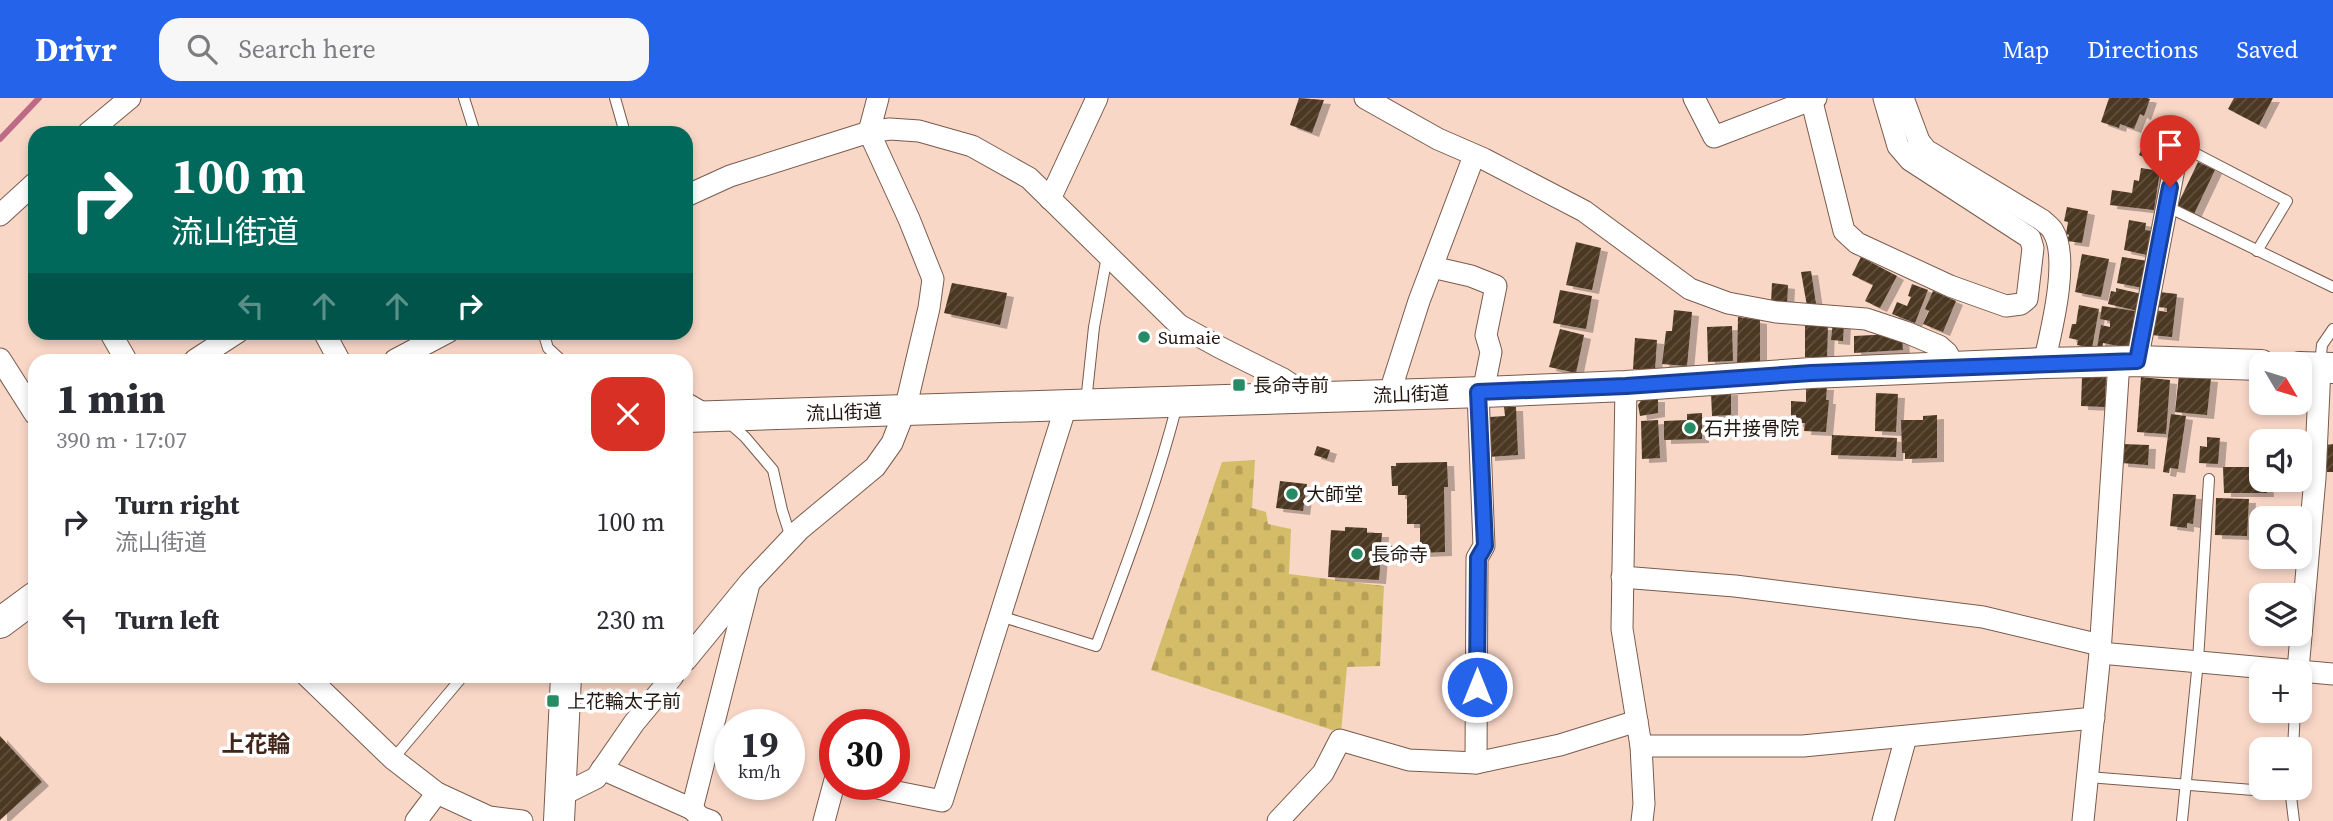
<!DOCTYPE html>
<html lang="en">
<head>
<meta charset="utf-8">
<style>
	body { margin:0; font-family:"Source Serif 4","Noto Sans JP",serif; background:#f7f7f7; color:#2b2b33; height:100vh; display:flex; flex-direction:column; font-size:26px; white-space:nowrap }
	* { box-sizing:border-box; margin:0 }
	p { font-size:23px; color:#7c7c81 }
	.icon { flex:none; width:38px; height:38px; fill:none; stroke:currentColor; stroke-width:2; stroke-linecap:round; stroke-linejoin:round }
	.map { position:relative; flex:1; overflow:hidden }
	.sheet { position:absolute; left:28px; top:256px; width:665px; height:329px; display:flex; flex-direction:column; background:#fff; border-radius:21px; box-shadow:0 4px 10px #0003 }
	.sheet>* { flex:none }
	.hud { position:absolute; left:28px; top:28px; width:665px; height:214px; border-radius:21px; box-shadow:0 4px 10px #0003; background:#00695c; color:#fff; overflow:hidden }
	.needle { width:46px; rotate:128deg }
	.tools { position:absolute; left:2249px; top:254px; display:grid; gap:14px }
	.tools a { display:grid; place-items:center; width:63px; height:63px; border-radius:14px; background:#fff; box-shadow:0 4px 10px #0003; font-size:35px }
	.speed { position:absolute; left:714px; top:611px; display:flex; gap:14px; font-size:35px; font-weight:700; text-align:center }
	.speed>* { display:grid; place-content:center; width:91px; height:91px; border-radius:50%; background:#fff; box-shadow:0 4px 10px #0003; line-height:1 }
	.speed small { font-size:18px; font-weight:400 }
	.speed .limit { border:10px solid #d22; background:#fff; color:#111 }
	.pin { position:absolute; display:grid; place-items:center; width:60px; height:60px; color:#fff; margin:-72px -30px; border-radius:50% 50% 50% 0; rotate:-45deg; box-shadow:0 0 7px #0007 }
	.pin .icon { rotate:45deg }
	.me { position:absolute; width:77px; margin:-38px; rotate:0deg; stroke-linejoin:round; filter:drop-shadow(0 0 5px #0008) }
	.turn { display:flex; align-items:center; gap:24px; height:147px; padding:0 28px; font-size:32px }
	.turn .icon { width:91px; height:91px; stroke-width:2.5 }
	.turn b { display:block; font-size:49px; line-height:60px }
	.lanes { display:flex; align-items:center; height:66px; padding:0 28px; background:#0003; justify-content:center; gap:35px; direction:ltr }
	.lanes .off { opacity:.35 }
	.round { display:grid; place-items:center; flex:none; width:74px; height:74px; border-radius:21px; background:#f7f7f7 }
	.head { display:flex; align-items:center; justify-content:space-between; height:119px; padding:0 28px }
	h1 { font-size:42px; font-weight:800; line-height:52px }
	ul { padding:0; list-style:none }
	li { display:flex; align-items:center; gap:21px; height:98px; padding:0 28px }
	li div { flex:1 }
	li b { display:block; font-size:26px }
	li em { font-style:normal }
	header { display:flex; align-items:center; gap:42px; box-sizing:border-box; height:98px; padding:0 35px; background:#2563eb; color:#fff }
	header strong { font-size:33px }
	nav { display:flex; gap:38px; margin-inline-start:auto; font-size:24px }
	.search { width:490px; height:63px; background:#f7f7f7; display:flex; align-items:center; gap:18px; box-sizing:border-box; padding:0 24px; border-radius:21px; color:#7c7c81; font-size:26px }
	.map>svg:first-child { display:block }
	.cemetery { fill:url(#cemetery-stones) }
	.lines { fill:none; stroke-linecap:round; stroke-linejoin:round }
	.stream { stroke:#bd6a87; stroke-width:6 }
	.building { fill:url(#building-hatch); filter:url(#shadow) }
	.lane-casing { stroke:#795b4d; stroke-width:12 }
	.street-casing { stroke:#795b4d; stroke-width:23 }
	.secondary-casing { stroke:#795b4d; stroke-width:32 }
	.lane { stroke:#fff; stroke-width:10 }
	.street { stroke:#fff; stroke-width:21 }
	.secondary { stroke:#fff; stroke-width:30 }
	.route-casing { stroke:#184099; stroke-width:18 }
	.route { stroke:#2563eb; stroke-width:12 }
	.poi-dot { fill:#278b65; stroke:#fff; stroke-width:2.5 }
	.labels { text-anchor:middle; stroke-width:7; stroke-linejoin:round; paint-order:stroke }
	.poi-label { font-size:19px; fill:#231711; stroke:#fff; text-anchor:start }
	.street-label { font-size:19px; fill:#231711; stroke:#fff }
	.quarter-label { font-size:23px; font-weight:bold; fill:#40261a; stroke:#fff }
</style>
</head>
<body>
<header>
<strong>Drivr</strong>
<div class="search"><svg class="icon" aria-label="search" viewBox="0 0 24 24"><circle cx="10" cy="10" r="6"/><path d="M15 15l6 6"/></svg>Search here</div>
<nav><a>Map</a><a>Directions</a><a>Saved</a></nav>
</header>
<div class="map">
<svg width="2333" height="723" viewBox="0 0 2333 723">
	<defs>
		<pattern id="cemetery-stones" width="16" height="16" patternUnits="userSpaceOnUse" patternTransform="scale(1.75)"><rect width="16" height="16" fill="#d5bc68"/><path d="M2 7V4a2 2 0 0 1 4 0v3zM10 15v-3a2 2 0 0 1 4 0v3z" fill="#b7a159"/></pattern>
		<pattern id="building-hatch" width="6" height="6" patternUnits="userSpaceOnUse" patternTransform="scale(1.75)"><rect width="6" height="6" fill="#4b3721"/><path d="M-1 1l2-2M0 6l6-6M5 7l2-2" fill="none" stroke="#62513f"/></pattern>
		<filter id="shadow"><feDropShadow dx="7" dy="4" stdDeviation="0" flood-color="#0004"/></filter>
	</defs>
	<rect width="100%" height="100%" fill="#f9d7c7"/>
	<path class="cemetery" d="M 1255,362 L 1252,410 L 1266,414 L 1268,426 L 1291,431 L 1289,476 L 1384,488 L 1380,568 L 1347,569 L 1341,635 L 1151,572 L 1222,364 Z"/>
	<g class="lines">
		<path class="stream" d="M 0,41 L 39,0"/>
	</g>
	<g class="building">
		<path d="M 1299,0 L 1324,2 L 1312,35 L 1290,27 Z"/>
		<path d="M 2109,0 L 2147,0 L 2150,1 L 2144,18 L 2140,16 L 2134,31 L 2120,26 L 2119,30 L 2101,24 Z"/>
		<path d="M 2234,0 L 2273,0 L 2259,27 L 2228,11 Z"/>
		<path d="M 2144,45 L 2169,56 L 2164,68 L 2139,57 Z"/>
		<path d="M 2198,64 L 2215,72 L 2194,116 L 2177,108 Z"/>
		<path d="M 2141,70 L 2160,73 L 2154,112 L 2110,107 L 2112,92 L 2132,95 L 2134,82 L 2139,83 Z"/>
		<path d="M 2067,109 L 2088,113 L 2082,145 L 2067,143 L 2069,137 L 2066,136 L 2068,124 L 2064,123 Z"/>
		<path d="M 2129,122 L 2146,125 L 2145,132 L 2151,133 L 2147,157 L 2124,152 Z"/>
		<path d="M 1576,144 L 1601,150 L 1592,192 L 1566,187 Z"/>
		<path d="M 2082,156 L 2109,161 L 2101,199 L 2075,194 Z"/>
		<path d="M 1861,159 L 1897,178 L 1880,210 L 1865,203 L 1873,187 L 1852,177 Z"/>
		<path d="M 2122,159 L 2148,163 L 2143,190 L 2117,185 Z"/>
		<path d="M 1811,173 L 1816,206 L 1807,208 L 1801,174 Z"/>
		<path d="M 952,185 L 1007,195 L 1000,227 L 944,215 Z"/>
		<path d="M 1772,185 L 1788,187 L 1787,206 L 1771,205 Z"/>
		<path d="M 1912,186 L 1928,192 L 1915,225 L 1892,216 L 1897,204 L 1907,208 L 1911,199 L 1908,198 Z"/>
		<path d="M 2116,190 L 2142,196 L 2138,213 L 2108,206 L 2111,193 L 2116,194 Z"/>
		<path d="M 1560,192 L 1592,198 L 1586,231 L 1553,225 Z"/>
		<path d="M 1933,193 L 1956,203 L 1943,234 L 1923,226 L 1929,213 L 1925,211 Z"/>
		<path d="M 2159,194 L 2177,196 L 2172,239 L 2151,237 L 2154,212 L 2167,214 L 2167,210 L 2157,209 Z"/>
		<path d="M 2079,207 L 2099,211 L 2092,250 L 2077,247 L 2078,242 L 2069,240 L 2072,226 L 2076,226 Z"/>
		<path d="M 2102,208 L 2135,213 L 2129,250 L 2103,245 L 2102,251 L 2097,250 L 2101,227 L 2110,229 L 2110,223 L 2100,221 Z"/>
		<path d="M 1674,212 L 1692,214 L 1687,268 L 1662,266 L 1666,233 L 1672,233 Z"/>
		<path d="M 1738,219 L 1760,222 L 1760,267 L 1737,268 Z"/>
		<path d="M 1833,224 L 1844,225 L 1843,243 L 1831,242 Z"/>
		<path d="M 1732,228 L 1733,263 L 1708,264 L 1707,229 Z"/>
		<path d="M 1805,228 L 1828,228 L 1827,259 L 1805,259 Z"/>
		<path d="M 1560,231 L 1584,237 L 1576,275 L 1549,269 Z"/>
		<path d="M 1893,236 L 1893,241 L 1902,241 L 1903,252 L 1854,255 L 1854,238 Z"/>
		<path d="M 1635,240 L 1657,242 L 1655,272 L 1633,271 Z"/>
		<path d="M 2179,277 L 2211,280 L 2207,317 L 2175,314 Z"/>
		<path d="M 2082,278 L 2106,278 L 2105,309 L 2081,308 Z"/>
		<path d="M 2141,279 L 2170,282 L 2166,336 L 2137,334 Z"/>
		<path d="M 1806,288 L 1827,288 L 1826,302 L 1829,302 L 1826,334 L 1804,333 L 1805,325 L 1796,325 L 1796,317 L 1791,318 L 1791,303 L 1806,304 Z"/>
		<path d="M 1731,293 L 1731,317 L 1712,318 L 1711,294 Z"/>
		<path d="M 1876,295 L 1898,296 L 1896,334 L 1875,333 Z"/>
		<path d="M 1643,300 L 1658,300 L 1658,315 L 1640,318 L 1638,307 Z"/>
		<path d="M 1504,309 L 1516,309 L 1518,357 L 1488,359 L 1488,340 L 1491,340 L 1490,319 L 1505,318 Z"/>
		<path d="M 1702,315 L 1702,341 L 1664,342 L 1664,323 L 1687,322 L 1687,316 Z"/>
		<path d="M 2171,316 L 2186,318 L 2178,371 L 2170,370 L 2169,375 L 2163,374 Z"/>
		<path d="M 1937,317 L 1937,360 L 1905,361 L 1905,355 L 1902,355 L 1901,322 L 1923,322 L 1923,318 Z"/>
		<path d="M 1658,322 L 1660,360 L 1642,361 L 1641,323 Z"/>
		<path d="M 1832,337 L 1897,340 L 1896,359 L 1831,357 Z"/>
		<path d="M 2207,339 L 2220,340 L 2218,366 L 2199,365 L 2200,348 L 2207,349 Z"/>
		<path d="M 2122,346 L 2149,347 L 2148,367 L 2121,365 Z"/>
		<path d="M 2333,346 L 2333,374 L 2327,374 L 2326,347 Z"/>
		<path d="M 1317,348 L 1330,352 L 1327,361 L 1314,357 Z"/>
		<path d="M 2300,355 L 2306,355 L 2306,387 L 2279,387 L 2279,382 L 2300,382 Z"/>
		<path d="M 1447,364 L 1448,389 L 1444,389 L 1445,454 L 1420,455 L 1420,426 L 1407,426 L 1407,397 L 1398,397 L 1398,388 L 1392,388 L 1391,368 L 1396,368 L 1396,365 Z"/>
		<path d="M 2223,369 L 2261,369 L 2261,382 L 2266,382 L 2267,395 L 2224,395 Z"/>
		<path d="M 1280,383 L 1307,386 L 1303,413 L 1276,410 Z"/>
		<path d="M 2173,396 L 2196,397 L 2193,426 L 2187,425 L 2187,430 L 2170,428 Z"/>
		<path d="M 2216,400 L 2249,401 L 2247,438 L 2215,437 Z"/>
		<path d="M 1345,429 L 1367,430 L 1367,435 L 1382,435 L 1381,447 L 1418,450 L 1418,458 L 1381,456 L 1379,482 L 1328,479 L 1331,432 L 1345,433 Z"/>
		<path d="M 0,638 L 42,684 L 0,722 Z"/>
	</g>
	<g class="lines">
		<defs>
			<g id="lane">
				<path d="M 464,0 L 475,35"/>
				<path d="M 615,0 L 625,35"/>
				<path d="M 2178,50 L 2183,49 L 2287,103 L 2257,153"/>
				<path d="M 2166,108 L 2333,189"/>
				<path d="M 543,234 L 548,250 L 561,262"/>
				<path d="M 2320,266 L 2322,247 L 2333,231"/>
				<path d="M 686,299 L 705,310"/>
				<path d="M 1086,304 L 1094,229 L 1107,158"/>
				<path d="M 728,324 L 745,339 L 773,372 L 782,412 L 791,440"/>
				<path d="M 1000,518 L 1096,548 C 1126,468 1156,389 1177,307"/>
				<path d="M 2293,651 L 2295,612"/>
				<path d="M 393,661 L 463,578"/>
				<path d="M 2088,679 L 2290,695"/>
				<path d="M 2290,690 L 2294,723"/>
				<path d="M 2182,723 L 2198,563 L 2209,381"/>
			</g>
			<g id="street">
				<path d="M 1365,0 L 1438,41 L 1484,61 L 1584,113 L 1690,191 L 1728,205 L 1776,214 L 1866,221 L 1908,235 L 1939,248 L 1947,255 L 1954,268"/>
				<path d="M 1694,0 L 1714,39 L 1816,0"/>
				<path d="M 1811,0 L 1844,133 L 1857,145 L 1950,188 L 2006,208 L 2021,206 L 2027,201 L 2033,150 L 2030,140 L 1910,62 L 1898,48 L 1884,0"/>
				<path d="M 1903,0 L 1919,43 L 1926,52 L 2042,122 C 2045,125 2051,129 2053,133 C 2070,161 2051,234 2044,265"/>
				<path d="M 88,35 L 130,0"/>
				<path d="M 686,98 L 730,78 L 869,34 L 890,31 L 919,33 L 972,48 L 1029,80 L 1179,227 L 1219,249 L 1283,281 L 1312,300"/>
				<path d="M 1050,101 L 1097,0"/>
				<path d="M 0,117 L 35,85"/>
				<path d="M 1432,169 L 1471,178 L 1496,188 L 1486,237 L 1491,254 L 1483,294"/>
				<path d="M 110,234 L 126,262"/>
				<path d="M 324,234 L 339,262"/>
				<path d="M 0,261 L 35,316"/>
				<path d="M 195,262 L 238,234"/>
				<path d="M 395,262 L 448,234"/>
				<path d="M 2137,263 L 2178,50"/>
				<path d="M 1626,288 L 1622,531 L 1641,648 L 1644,706 L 1642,723"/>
				<path d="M 1389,297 L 1419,203 L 1474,58"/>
				<path d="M 1622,479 L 1735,488 L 1983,519 L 2100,547"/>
				<path d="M 2100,555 L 2333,576"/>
				<path d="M 686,562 L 750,484 L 799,432 L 875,369 L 892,345 L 905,312 L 929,210 L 933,181 L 909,121 L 869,34 L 878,0"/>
				<path d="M 2298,572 L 2315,380 L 2320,269"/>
				<path d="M 307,578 L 393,661 L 437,695 L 489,719 L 522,723"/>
				<path d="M 1641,648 L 1803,648 L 2094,620"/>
				<path d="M 1476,665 L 1477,460 L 1484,448 L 1478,294"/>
				<path d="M 602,671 L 692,711 L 700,719 L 711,723"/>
				<path d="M 857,686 L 942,703 L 1066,308"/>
				<path d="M 560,698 L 596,680 L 634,625 L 673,578"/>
				<path d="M 692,711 L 748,490"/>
				<path d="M 416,723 L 437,695"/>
				<path d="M 824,723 L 835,682"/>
				<path d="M 1278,723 L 1323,675 L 1340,642 L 1409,662 L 1476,665 L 1560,647 L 1637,623"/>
				<path d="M 1883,723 L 1906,639"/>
				<path d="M 2083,723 L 2100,555 L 2119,263"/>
			</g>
			<g id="secondary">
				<path d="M 2300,269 L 2333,270"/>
				<path d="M 686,319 L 1483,294 L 1626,288 L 1811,275 L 2044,265 L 2137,263 L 2261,267"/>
				<path d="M 0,525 L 35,499"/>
				<path d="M 559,723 L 566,578"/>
			</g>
		</defs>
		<use href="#lane" class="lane-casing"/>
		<use href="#street" class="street-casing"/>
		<use href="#secondary" class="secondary-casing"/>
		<use href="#lane" class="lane"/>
		<use href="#street" class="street"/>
		<use href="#secondary" class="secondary"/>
	</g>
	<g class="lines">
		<defs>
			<path id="route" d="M 1477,589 L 1478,460 L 1485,448 L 1478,294 L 1626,288 L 1811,275 L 2137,263 L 2170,89"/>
		</defs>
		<use href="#route" class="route-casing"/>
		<use href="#route" class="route"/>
	</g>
	<g class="poi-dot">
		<circle cx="1144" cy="239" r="7"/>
		<rect x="1232" y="280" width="14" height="14" rx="3.5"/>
		<circle cx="1690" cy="330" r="7"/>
		<circle cx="1292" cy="396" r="7"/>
		<circle cx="1357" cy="456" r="7"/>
		<rect x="546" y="596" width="14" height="14" rx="3.5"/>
	</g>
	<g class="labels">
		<g class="poi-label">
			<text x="1158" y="246">Sumaie</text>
			<text x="1253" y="294">長命寺前</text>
			<text x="1704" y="337">石井接骨院</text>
			<text x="1306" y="403">大師堂</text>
			<text x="1371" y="463">長命寺</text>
			<text x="567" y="610">上花輪太子前</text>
		</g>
		<g class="street-label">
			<text transform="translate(1411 296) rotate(-2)" y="7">流山街道</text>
			<text transform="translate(844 314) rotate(-2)" y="7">流山街道</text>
		</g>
		<g class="quarter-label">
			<text x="256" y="654">上花輪</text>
		</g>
	</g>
</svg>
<div class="tools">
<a><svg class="needle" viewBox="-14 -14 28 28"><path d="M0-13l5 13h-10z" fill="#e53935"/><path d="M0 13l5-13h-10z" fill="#7c7c81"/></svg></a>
<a><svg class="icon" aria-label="sound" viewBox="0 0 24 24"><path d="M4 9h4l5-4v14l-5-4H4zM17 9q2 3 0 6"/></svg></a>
<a><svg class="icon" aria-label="search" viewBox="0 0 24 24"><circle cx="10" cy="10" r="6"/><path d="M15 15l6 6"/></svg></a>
<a><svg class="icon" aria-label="layers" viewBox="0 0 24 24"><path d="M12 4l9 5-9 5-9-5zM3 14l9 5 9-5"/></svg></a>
<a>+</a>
<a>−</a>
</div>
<div class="speed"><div>19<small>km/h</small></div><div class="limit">30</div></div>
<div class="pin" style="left:2170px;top:89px;background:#d93025"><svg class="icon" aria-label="arrive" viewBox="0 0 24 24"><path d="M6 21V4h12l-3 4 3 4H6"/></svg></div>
<svg class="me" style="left:1477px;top:589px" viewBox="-20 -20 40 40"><circle r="17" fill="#2563eb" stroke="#fff" stroke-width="3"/><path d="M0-11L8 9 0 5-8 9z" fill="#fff"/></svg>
<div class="hud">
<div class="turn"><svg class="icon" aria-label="right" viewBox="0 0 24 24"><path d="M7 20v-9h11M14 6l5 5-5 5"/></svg><div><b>100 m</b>流山街道</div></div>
<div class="lanes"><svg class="icon off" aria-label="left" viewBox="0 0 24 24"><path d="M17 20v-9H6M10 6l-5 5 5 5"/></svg><svg class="icon off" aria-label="ahead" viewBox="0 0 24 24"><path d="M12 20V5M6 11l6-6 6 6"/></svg><svg class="icon off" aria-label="ahead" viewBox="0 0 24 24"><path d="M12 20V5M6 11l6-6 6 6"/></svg><svg class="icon" aria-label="right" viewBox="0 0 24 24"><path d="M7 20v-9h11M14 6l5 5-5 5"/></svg></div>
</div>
<section class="sheet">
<div class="head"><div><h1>1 min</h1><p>390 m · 17:07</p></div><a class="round" style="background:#d93025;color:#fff"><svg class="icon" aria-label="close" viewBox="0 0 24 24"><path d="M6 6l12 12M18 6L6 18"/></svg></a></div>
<ul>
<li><svg class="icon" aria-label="right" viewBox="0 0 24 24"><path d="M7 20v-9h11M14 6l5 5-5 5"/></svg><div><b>Turn right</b><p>流山街道</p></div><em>100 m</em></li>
<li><svg class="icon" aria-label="left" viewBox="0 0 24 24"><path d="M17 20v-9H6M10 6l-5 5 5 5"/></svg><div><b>Turn left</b></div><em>230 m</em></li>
</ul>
</section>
</div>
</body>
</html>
